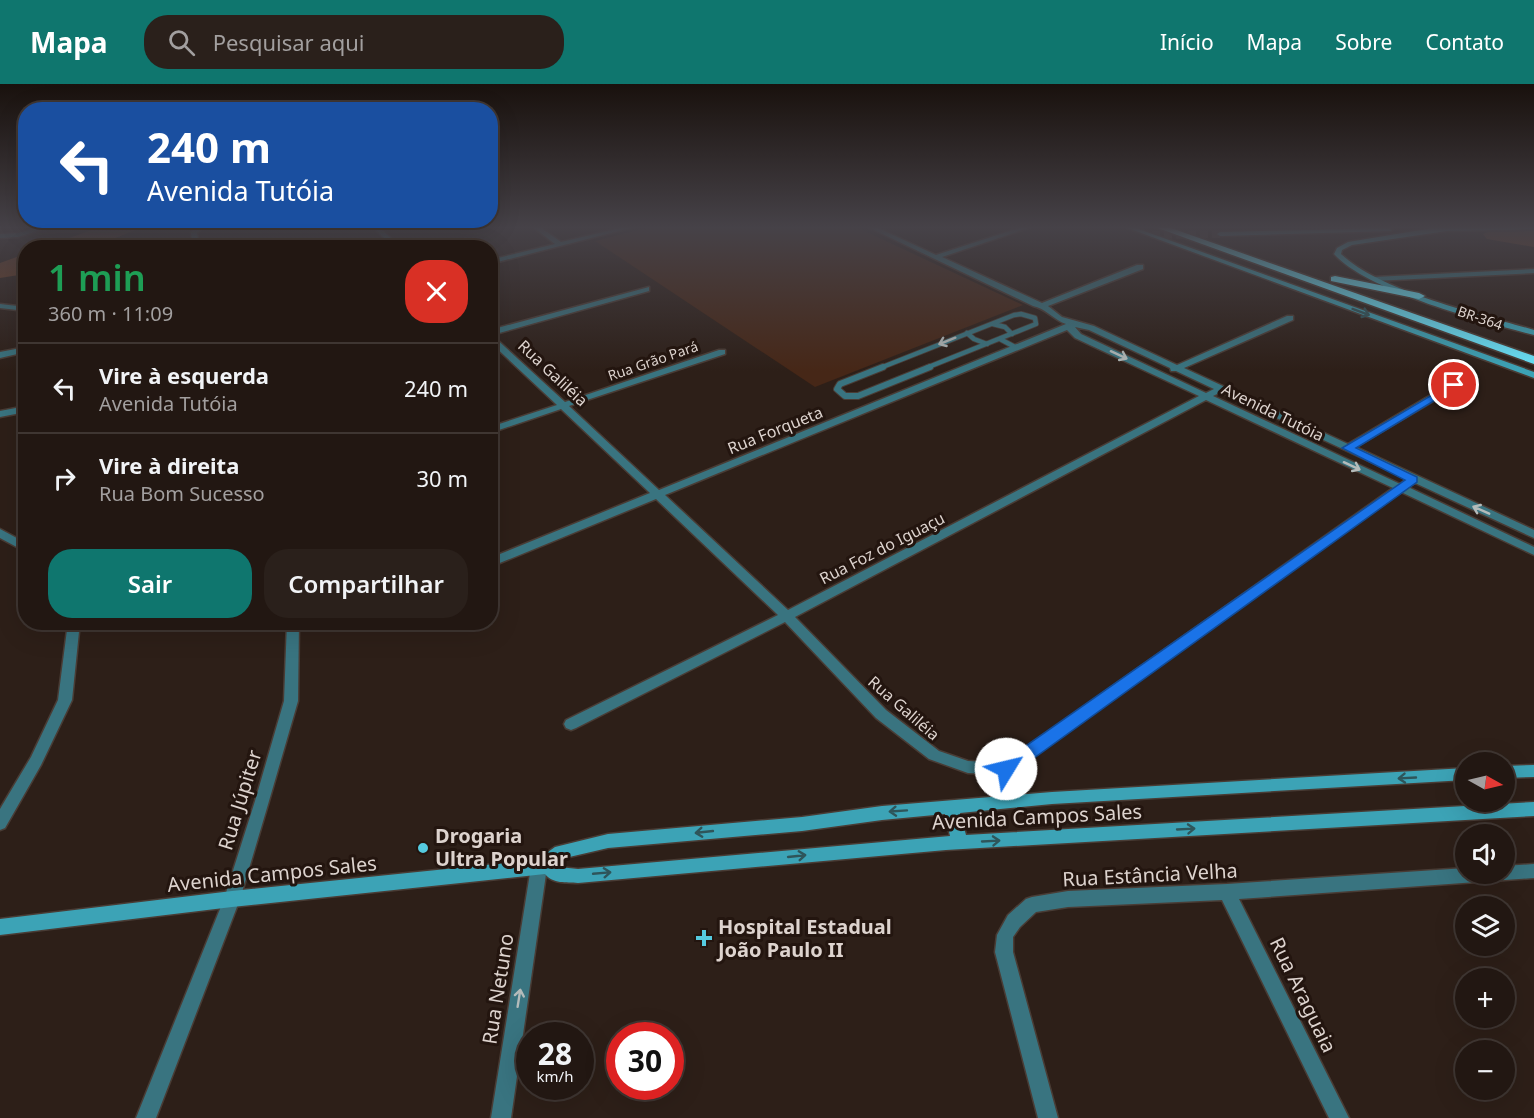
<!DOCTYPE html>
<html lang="pt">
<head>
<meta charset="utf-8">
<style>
	body { margin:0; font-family:"Noto Sans",sans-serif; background:#2a201b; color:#f1f3f6; height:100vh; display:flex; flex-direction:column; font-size:22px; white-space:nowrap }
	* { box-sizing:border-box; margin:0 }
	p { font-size:20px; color:#a29f9f }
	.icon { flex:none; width:33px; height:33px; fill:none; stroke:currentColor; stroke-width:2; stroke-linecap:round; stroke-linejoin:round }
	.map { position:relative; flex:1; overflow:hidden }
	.panel { position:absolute; left:18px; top:156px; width:480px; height:390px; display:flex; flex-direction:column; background:#221712; border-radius:24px; box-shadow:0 6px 24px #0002,0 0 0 2px #3f3632 }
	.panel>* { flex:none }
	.guide { position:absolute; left:18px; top:18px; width:480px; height:126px; border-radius:24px; box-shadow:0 6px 24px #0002,0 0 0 2px #3f3632; background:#1a4fa0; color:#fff; overflow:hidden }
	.needle { width:39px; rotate:98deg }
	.fabs { position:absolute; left:1455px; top:668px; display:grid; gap:12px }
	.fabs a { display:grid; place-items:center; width:60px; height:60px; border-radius:50%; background:#221712; box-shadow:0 6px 24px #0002,0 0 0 2px #3f3632; font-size:30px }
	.speed { position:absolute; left:516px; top:938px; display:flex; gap:12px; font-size:30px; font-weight:700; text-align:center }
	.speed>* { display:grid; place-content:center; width:78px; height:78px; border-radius:50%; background:#221712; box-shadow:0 6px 24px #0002,0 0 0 2px #3f3632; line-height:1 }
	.speed small { font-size:15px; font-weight:400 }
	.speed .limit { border:9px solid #d22; background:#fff; color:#111 }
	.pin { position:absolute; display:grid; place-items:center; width:51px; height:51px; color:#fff; margin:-26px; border:3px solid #fff; border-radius:50%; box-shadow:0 2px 6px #0007 }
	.me { position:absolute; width:66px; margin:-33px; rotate:54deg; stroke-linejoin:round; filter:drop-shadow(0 0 4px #0008) }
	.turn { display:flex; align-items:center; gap:21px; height:126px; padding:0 30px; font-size:27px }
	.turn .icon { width:78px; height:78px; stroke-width:2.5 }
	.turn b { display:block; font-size:42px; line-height:51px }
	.round { display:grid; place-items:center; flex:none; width:63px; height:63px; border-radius:24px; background:#2a201b }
	.head { display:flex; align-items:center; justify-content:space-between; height:102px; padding:0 30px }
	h1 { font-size:36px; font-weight:600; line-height:45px; color:#1e9e55 }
	.button { display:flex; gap:12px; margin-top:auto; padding:12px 30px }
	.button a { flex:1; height:69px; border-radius:24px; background:#0f766e; color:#fff; font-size:24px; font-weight:600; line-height:69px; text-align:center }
	.button a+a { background:#2a201b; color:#f1f3f6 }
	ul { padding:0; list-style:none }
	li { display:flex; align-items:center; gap:18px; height:90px; padding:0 30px; border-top:2px solid #3f3632 }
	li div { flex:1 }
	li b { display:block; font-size:22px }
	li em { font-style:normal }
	header { display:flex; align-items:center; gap:36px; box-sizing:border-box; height:84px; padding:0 30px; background:#0f766e; color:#fff }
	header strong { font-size:28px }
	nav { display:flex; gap:33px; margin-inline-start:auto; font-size:21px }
	.search { width:420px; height:54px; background:#2a201b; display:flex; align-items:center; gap:15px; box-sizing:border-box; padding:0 21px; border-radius:24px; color:#a29f9f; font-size:22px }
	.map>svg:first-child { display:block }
	.green { fill:#462717 }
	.forest { fill:#6f3d21 }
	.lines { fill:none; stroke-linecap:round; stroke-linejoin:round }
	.secondary-tunnel { stroke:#473a33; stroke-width:8; stroke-dasharray:8 4; stroke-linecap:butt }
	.lane-far1-casing { stroke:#493c35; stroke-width:6 }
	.lane-casing { stroke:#493c35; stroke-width:8 }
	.street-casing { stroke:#493c35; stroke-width:3 }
	.secondary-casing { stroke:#493c35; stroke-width:3 }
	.highway-casing { stroke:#493c35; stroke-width:3 }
	.lane-far1 { stroke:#397480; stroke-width:4.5 }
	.lane { stroke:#397480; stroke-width:6 }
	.street { fill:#397480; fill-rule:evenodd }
	.secondary { fill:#3ca3b6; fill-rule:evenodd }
	.highway { fill:#69e4fb; fill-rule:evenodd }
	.oneway { stroke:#2e555a }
	.oneway2 { stroke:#b4bbba }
	.route { fill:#1a73e8; stroke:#114b97; stroke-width:1.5 }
	.poi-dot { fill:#55cadf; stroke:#23150f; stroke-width:2 }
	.labels { text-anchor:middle; stroke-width:6; stroke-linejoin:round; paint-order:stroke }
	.far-street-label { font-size:14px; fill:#ddd3ce; stroke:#23150f }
	.street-label { font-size:16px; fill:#ddd3ce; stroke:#23150f }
	.near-street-label { font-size:20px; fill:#ddd3ce; stroke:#23150f }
	.near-poi-label { font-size:20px; font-weight:bold; fill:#ddd3ce; stroke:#23150f; text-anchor:start }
</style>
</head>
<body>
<header>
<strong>Mapa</strong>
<div class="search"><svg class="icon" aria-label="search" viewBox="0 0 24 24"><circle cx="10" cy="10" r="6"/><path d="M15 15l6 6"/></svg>Pesquisar aqui</div>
<nav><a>Início</a><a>Mapa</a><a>Sobre</a><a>Contato</a></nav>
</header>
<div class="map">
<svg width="1534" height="1034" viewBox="0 0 1534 1034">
	<rect width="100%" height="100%" fill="#2d1f18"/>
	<path class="green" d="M 650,143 L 856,143 L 1023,221 L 815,303 L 595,157 Z"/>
	<g class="forest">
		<path d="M 100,143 L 143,143 L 93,163 L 44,163 Z"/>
		<path d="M 1534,147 L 1534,163 L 1487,155 L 1483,150 L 1488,148 Z"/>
		<path d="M 25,170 L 25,190 L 0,194 L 0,179 Z"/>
	</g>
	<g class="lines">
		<path class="secondary-tunnel" d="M 1152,151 L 1220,150"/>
		<defs>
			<g id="lane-far1">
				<path d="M 993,240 L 1005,243 L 1012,250"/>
				<path d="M 967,249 L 974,255 L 987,260"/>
				<path d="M 1000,255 L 1015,263"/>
				<path d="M 880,284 L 1014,231 L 1021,230 L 1035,234 L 1036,240 L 926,284"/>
			</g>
			<path id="lane" d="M 883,283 L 840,300 L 837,305 L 845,312 L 858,312 L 930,283"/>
			<g id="street">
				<path d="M 40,143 L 49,143 L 18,153 L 0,154 L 0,150 L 18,149 Z"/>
				<path d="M 197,143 L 204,143 L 197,149 L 199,164 L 193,164 L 191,148 Z"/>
				<path d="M 373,143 L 379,143 L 401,164 L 394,164 Z"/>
				<path d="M 533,143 L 540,143 L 561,158 L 624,143 L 634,143 L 490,180 L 490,176 L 555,160 Z"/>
				<path d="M 868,143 L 876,143 L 936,171 L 1022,143 L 1031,143 L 942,173 L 1042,219 L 1137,181 L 1143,181 L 1143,185 L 1048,222 L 1062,233 L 1094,242 L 1177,281 L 1287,232 L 1293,232 L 1293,236 L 1184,284 L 1348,360 L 1451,299 L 1457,299 L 1457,303 L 1356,363 L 1534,446 L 1534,454 L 1415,399 L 1408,403 L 1534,463 L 1534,471 L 1401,408 L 1011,689 L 1006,691 L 968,689 L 929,675 L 876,634 L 785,538 L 576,644 L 571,646 L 566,644 L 564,640 L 566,636 L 778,531 L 656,415 L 490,483 L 490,474 L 650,409 L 561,325 L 490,349 L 490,343 L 557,321 L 490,258 L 490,246 L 649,203 L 649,207 L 492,251 L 565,318 L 719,266 L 725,266 L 725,270 L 569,322 L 659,406 L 1066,240 C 1054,236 1045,224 1033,222 ZM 1075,243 L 1089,246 L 1170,284 L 1171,287 L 1176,287 L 1214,305 L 1206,309 L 1081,250 ZM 1067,246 L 1075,254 L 1199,312 L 788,526 L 665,411 ZM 1221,308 L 1407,395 L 1400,400 L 1213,312 ZM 1206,316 L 1393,404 L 1004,679 L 968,677 L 939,667 L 886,626 L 795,533 Z"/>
				<path d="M 1534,185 L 1534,189 L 1374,197 L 1370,195 L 1374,193 Z"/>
				<path d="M 0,220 L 26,223 L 26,227 L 0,224 Z"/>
				<path d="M 26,263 L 26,268 L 0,274 L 0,268 Z"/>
				<path d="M 26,322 L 26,328 L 0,333 L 0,327 Z"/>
				<path d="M 0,445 L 26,459 L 26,468 L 0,454 Z"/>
				<path d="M 68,538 L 80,538 L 72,616 L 41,681 L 5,744 L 0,746 L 0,725 L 31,673 L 58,616 Z"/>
				<path d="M 287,538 L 299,538 L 298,617 L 269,717 L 240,815 L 156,1034 L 136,1034 L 224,815 L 255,717 L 284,617 Z"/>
				<path d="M 539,776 L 545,778 L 547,783 L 511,1034 L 491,1034 L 531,783 L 533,778 Z"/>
				<path d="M 1534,780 L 1534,794 L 1239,815 L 1349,1034 L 1329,1034 L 1222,816 L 1068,823 L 1036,828 L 1020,843 L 1013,853 L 1013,868 L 1058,1034 L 1038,1034 L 995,868 L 997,851 L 1008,831 L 1026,815 L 1032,813 L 1068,807 L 1227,800 L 1466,784 L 1466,789 L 1504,789 L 1504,782 Z"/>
			</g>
			<g id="secondary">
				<path d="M 1125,143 L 1133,143 L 1534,288 L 1534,294 Z"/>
				<path d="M 1439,143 L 1534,143 L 1534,145 L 1447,147 L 1352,161 L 1342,166 L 1341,170 C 1381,208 1480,230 1534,246 L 1534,251 C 1484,238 1367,207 1334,170 L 1337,164 L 1348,158 Z"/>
				<path d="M 1389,144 L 1392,146 L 1391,147 L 1220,152 L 1217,150 L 1220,148 Z"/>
				<path d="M 1534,681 L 1534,693 L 1504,694 L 1504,682 Z"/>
				<path d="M 1466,684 L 1466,696 L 1052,720 L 960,729 L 966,751 L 1534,718 L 1534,732 L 946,766 L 578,799 C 566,798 553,800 545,790 L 232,823 L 0,851 L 0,835 L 232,807 L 544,775 L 548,768 L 555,763 L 608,750 L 802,733 L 882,722 L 1052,708 ZM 945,730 L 950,752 L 578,785 L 559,783 L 558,781 L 565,774 L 608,764 L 802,747 L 882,736 Z"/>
			</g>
			<g id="highway">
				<path d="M 1155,143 L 1168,143 L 1534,272 L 1534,280 Z"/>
				<path d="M 1335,192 L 1419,209 L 1425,212 L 1419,215 L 1331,197 L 1331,193 Z"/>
			</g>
		</defs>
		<use href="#lane-far1" class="lane-far1-casing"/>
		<use href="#lane" class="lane-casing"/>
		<use href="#street" class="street-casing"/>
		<use href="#secondary" class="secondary-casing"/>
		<use href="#highway" class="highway-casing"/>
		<use href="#lane-far1" class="lane-far1"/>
		<use href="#lane" class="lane"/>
		<use href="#street" class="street"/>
		<use href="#secondary" class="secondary"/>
		<use href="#highway" class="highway"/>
	</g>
	<defs><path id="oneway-shaft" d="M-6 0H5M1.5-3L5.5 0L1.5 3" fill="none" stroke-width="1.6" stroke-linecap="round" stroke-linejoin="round" transform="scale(1.5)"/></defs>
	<g class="oneway">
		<use href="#oneway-shaft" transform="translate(1361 228) rotate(20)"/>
		<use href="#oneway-shaft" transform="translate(1407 694) rotate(177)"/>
		<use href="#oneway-shaft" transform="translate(898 727) rotate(176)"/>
		<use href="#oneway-shaft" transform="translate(1186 745) rotate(-3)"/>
		<use href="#oneway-shaft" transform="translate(704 748) rotate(174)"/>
		<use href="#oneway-shaft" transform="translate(991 757) rotate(-3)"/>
		<use href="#oneway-shaft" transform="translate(797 772) rotate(-6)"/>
		<use href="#oneway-shaft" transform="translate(602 789) rotate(-5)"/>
	</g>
	<g class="oneway2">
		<use href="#oneway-shaft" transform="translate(947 257) rotate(158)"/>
		<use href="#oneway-shaft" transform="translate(1119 271) rotate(25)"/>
		<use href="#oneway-shaft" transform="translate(1352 382) rotate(25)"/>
		<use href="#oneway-shaft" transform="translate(1481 426) rotate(-156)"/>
		<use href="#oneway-shaft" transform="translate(519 914) rotate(-81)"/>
	</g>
	<linearGradient id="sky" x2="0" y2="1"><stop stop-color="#19110d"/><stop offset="0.5" stop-color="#464248"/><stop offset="1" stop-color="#464248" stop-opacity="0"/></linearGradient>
	<rect width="1534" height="287" fill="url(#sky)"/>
	<path class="route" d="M 1454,298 L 1459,301 L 1457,303 L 1356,364 L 1417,393 L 1417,398 L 1012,690 L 1006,692 L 1000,690 L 998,685 L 1000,680 L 1405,396 L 1342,364 Z"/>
	<g class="poi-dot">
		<circle cx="423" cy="764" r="6"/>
		<path d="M701 845h6v6h6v6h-6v6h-6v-6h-6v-6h6z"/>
	</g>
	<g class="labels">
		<g class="far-street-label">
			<text transform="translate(1480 234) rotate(19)" y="5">BR-364</text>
			<text transform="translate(653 277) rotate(-19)" y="5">Rua Grão Pará</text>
		</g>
		<g class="street-label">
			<text transform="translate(553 289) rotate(43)" y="6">Rua Galiléia</text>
			<text transform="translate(1273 328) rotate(26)" y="6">Avenida Tutóia</text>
			<text transform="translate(775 346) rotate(-22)" y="6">Rua Forqueta</text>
			<text transform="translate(882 464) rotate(-27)" y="6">Rua Foz do Iguaçu</text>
			<text transform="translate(904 624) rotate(41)" y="6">Rua Galiléia</text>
		</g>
		<g class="near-street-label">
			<text transform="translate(240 716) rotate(-73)" y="7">Rua Júpiter</text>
			<text transform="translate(1037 733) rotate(-3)" y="7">Avenida Campos Sales</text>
			<text transform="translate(272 790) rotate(-6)" y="7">Avenida Campos Sales</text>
			<text transform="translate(1150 791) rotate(-3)" y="7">Rua Estância Velha</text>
			<text transform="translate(498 905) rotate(-81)" y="7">Rua Netuno</text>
			<text transform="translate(1303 911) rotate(64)" y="7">Rua Araguaia</text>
		</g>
		<g class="near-poi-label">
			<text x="435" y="759">Drogaria<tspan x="435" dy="23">Ultra Popular</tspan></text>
			<text x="718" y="850">Hospital Estadual<tspan x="718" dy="23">João Paulo II</tspan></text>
		</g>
	</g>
</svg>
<div class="fabs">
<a><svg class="needle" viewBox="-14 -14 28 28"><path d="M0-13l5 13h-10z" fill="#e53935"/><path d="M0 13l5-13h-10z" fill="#a29f9f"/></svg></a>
<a><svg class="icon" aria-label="sound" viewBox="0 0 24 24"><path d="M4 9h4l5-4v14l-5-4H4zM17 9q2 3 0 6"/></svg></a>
<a><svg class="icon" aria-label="layers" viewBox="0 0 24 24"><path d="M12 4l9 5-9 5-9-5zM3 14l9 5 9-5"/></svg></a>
<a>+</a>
<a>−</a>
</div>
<div class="speed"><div>28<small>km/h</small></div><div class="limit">30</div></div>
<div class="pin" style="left:1454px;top:301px;background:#d93025"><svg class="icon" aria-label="arrive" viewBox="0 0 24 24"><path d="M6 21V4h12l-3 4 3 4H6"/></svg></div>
<svg class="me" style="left:1006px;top:685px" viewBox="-20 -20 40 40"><circle r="19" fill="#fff"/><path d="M0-13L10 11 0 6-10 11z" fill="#1a73e8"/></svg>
<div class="guide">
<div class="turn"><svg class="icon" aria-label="left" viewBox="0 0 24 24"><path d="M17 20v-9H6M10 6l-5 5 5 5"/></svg><div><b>240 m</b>Avenida Tutóia</div></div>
</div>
<section class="panel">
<div class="head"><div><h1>1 min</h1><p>360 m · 11:09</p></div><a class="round" style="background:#d93025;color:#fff"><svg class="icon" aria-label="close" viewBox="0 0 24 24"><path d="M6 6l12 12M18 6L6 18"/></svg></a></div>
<ul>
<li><svg class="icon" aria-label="left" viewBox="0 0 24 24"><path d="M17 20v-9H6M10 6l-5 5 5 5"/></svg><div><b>Vire à esquerda</b><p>Avenida Tutóia</p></div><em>240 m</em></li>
<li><svg class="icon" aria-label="right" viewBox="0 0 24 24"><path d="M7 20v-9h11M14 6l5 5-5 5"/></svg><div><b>Vire à direita</b><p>Rua Bom Sucesso</p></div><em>30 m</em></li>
</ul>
<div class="button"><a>Sair</a><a>Compartilhar</a></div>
</section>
</div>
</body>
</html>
